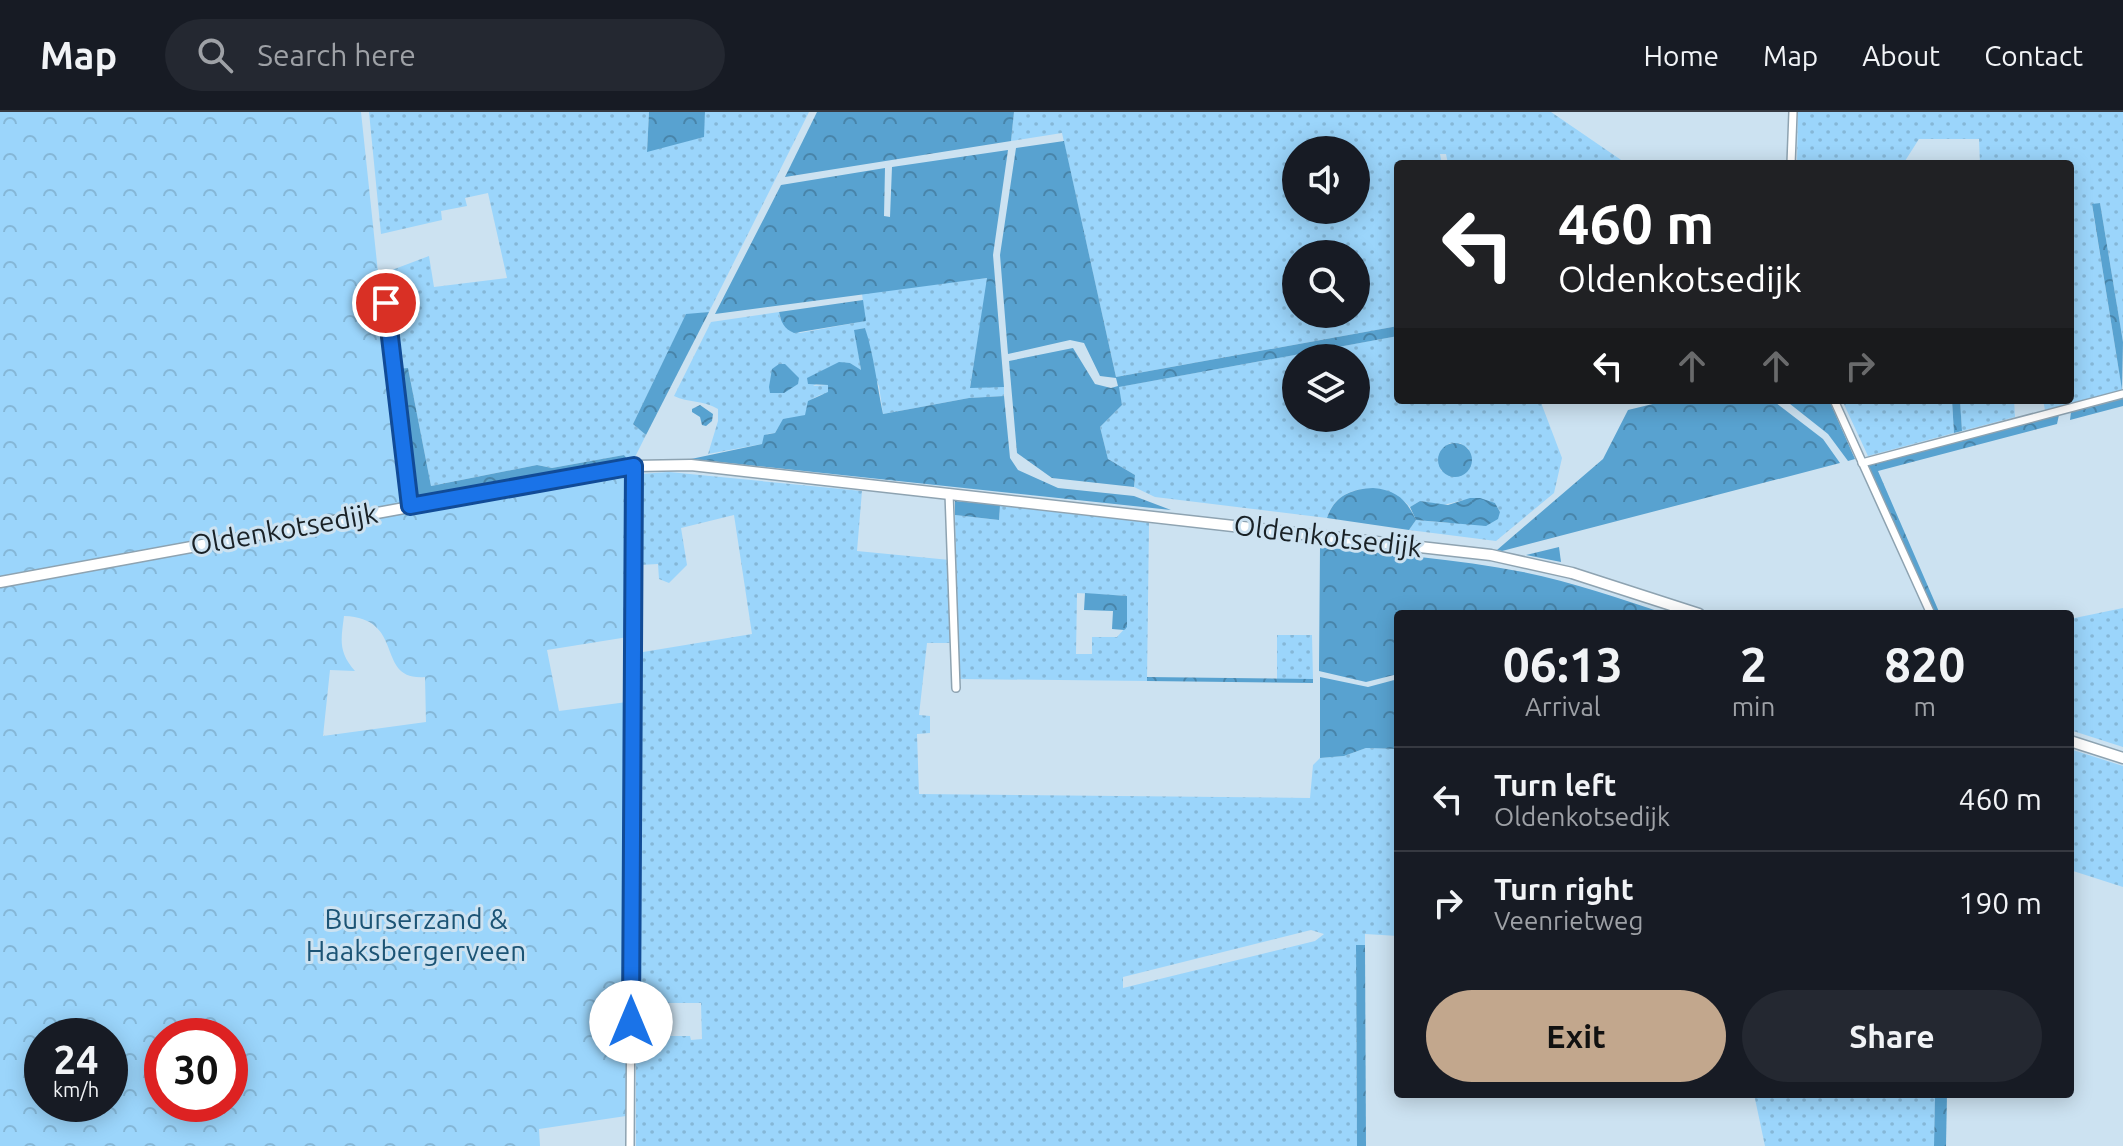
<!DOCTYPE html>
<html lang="en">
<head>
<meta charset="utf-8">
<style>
	body { margin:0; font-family:Ubuntu,sans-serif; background:#242831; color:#f1f3f6; height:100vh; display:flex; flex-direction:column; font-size:30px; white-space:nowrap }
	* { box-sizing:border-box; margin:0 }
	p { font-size:26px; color:#9ea1a6 }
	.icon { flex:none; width:44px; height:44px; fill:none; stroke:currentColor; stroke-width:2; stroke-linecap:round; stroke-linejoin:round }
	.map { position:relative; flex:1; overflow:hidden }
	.sheet { position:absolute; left:1394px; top:498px; width:680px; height:488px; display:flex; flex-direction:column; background:#171b24; border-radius:8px; box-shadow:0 4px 20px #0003 }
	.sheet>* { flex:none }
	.hud { position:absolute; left:1394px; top:48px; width:680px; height:244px; border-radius:8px; box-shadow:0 4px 20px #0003; background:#202124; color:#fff; overflow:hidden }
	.controls { position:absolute; left:1282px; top:24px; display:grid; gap:16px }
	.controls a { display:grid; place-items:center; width:88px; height:88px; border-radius:50%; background:#171b24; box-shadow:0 4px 20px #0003; font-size:40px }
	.speed { position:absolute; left:24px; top:906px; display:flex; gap:16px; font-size:40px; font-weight:700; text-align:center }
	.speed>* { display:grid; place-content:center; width:104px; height:104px; border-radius:50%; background:#171b24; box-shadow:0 4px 20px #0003; line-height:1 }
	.speed small { font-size:20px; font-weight:400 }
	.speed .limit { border:12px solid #d22; background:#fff; color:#111 }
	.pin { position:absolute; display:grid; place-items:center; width:68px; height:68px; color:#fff; margin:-34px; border:4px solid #fff; border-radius:50%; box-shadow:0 2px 8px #0007 }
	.me { position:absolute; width:88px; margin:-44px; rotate:0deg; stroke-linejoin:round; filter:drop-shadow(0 0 6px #0008) }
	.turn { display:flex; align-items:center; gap:28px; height:168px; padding:0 32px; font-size:36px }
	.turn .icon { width:104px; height:104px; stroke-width:2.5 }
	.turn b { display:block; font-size:56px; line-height:68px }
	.lanes { display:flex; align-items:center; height:76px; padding:0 32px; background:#0003; justify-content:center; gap:40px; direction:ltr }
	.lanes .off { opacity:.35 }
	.eta { display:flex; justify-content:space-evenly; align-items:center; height:136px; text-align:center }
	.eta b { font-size:48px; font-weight:700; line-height:56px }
	.action { display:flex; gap:16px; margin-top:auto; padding:16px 32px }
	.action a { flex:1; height:92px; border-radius:48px; background:#c2a78d; color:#111; font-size:32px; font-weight:700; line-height:92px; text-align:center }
	.action a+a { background:#242831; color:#f1f3f6 }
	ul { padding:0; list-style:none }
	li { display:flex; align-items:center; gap:24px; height:104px; padding:0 32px; border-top:2px solid #363941 }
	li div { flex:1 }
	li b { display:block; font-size:30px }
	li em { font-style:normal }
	header { display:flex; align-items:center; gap:48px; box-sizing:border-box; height:112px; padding:0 40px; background:#171b24; border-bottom:2px solid #363941 }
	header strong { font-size:38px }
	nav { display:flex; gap:44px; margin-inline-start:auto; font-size:28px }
	.search { width:560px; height:72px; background:#242831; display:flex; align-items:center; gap:20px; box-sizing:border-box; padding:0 28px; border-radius:44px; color:#9ea1a6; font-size:30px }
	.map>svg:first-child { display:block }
	.grass { fill:url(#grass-dots); fill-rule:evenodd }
	.forest { fill:url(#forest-crowns) }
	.park { fill:url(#park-crowns); fill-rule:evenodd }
	.water { fill:url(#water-waves) }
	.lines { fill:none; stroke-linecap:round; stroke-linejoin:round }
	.street-casing { stroke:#8ea3b1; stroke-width:10 }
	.secondary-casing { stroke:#8ea3b1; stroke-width:13 }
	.street { stroke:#fff; stroke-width:7 }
	.secondary { stroke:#fff; stroke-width:10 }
	.route-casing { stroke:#114b97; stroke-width:20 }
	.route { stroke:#1a73e8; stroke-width:14 }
	.labels { text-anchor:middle; stroke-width:6; stroke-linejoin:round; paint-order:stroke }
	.street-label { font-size:28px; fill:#192126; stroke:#cce2f1 }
	.park-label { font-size:28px; fill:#1c5475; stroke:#cce2f1 }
</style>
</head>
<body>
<header>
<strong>Map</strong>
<div class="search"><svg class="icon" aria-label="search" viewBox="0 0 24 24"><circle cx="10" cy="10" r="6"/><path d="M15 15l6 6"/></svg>Search here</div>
<nav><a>Home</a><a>Map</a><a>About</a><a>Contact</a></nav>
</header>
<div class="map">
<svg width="2123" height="1034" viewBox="0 0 2123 1034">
	<defs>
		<pattern id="grass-dots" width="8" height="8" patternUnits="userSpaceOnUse" patternTransform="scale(2)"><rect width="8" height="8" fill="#9bd5fb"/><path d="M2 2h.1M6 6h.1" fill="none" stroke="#85b7d7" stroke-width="1.8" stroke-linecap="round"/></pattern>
		<pattern id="forest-crowns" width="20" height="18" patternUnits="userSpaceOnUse" patternTransform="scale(2)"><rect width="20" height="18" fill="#58a2d0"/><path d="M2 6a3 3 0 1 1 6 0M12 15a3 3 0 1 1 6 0" fill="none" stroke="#4884a9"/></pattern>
		<pattern id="park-crowns" width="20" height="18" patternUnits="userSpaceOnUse" patternTransform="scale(2)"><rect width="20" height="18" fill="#9bd5fb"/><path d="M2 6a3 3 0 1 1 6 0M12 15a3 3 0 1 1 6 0" fill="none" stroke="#85b7d7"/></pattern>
		<pattern id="water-waves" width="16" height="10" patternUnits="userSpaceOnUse" patternTransform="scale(2)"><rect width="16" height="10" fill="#57a2d0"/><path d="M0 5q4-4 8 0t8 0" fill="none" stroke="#4784a9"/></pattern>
	</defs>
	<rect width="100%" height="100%" fill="#cce2f1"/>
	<g class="grass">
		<path d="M 369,0 L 649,0 L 647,39 L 703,25 L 705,0 L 809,0 L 709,200 L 686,203 L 633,312 L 646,323 L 634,347 L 629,349 L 624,343 L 552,356 L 537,353 L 431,374 L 408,256 L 396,257 L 384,161 L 429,144 L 434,175 L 507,166 L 488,81 L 465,86 L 467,94 L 441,99 L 442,108 L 381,122 Z"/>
		<path d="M 1014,0 L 1551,0 L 1627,52 L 1448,52 L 1446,42 L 1440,42 L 1442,52 L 1398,52 L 1398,214 L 1116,265 L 1062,21 L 1011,29 ZM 1296,38 L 1356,38 L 1356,98 L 1296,98 ZM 1296,142 L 1356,142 L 1356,202 L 1296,202 Z"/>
		<path d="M 1798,0 L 2123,0 L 2123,230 L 2100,91 L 2092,93 L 2122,278 L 2045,298 L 2043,288 L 2070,288 L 2070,52 L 1980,52 L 1979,27 L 1919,27 L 1905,49 L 1908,52 L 1797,52 Z"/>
		<path d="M 988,166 L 970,275 L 1004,275 L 1004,284 L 969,286 L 883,302 L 879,274 L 874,264 L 865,216 L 855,218 L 861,259 L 850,251 L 813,274 L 828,273 L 828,281 C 814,284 807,288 806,303 C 787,309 786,302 775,321 L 767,322 L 762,332 L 708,342 L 718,309 L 718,297 C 704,288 688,291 674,284 L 711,210 L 779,200 L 780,206 L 800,221 L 865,209 L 862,181 Z"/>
		<path d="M 1398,224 L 1398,288 L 1540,288 L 1562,346 L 1554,381 L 1496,429 L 1409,418 L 1416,408 L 1448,411 L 1500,400 L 1495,391 L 1464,388 L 1443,393 L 1420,389 L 1410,395 C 1388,369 1337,369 1327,406 L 1155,385 L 1134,375 L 1135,363 L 1108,347 L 1100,315 L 1122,293 L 1118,275 ZM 1296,246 L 1356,246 L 1356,306 L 1296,306 ZM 1450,331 L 1460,331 L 1469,337 L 1441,359 L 1439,349 L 1447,333 Z"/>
		<path d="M 1842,288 L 1952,288 L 1954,321 L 1868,344 Z"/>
		<path d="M 1960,288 L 2014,288 L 2015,305 L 1962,319 Z"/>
		<path d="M 669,360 L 862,379 L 857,439 L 950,448 L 953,531 L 927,531 L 919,603 L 930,604 L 930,621 L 917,622 L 919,682 L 1310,686 L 1313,653 L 1320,646 L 1344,644 L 1366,636 L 1398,637 L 1398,824 L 1365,822 L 1365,833 L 1356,833 L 1357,1034 L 636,1034 L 636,924 L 690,924 L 691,928 L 702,927 L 701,891 L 636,891 L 637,541 L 752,522 L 734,403 L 681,416 L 687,453 L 669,471 L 659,467 L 658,452 L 639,453 L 640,362 ZM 1311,818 L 1324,822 L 1315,829 L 1123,876 L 1123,865 Z"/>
		<path d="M 1000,393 L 1149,410 L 1147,569 L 959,567 L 955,403 L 999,408 ZM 1077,481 L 1127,484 L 1126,515 L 1117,525 L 1092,525 L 1092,542 L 1076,542 Z"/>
		<path d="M 2123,496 L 2123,635 L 2070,618 L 2070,507 Z"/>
		<path d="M 1277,523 L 1312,523 L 1313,567 L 1277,567 Z"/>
		<path d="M 2070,637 L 2123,654 L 2123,775 L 2070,758 Z"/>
		<path d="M 1754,982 L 1935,982 L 1934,1034 L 1765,1034 Z"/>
	</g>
	<g class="forest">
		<path d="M 649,0 L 705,0 L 704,25 L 647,40 Z"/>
		<path d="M 817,0 L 1014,0 L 1011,29 L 785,65 Z"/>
		<path d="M 1064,29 L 1116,265 L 1398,214 L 1398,224 L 1119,275 L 1122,293 L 1100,315 L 1108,347 L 1135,363 L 1134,375 L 1052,366 L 1017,341 L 1009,249 L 1073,236 L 1095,272 L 1111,276 L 1118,274 L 1116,266 L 1100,264 L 1084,231 L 1070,228 L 1008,242 L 1000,143 L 1016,36 Z"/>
		<path d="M 1008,38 L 993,143 L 1004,275 L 970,276 L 987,166 L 715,202 L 781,73 L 885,56 L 884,104 L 890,105 L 892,55 Z"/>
		<path d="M 2100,91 L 2123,230 L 2122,278 L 2092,92 Z"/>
		<path d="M 863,188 L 866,209 L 794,221 C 784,217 781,210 779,200 Z"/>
		<path d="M 709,200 L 646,323 L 633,312 L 686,202 Z"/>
		<path d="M 865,216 C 874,243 877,274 883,302 L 969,286 L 1004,284 L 1010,346 L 1018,358 L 1058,376 L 1134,384 L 1171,398 L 691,347 L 762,332 L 764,323 L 775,321 L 783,307 L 805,303 L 808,289 L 828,280 L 828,273 L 808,272 L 807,266 L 839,250 L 850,251 L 861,258 L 854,218 Z"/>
		<path d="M 785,252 L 799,266 L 798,272 L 784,281 L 770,281 L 769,275 L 772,257 L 779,252 Z"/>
		<path d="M 408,256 L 431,374 L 537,353 L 552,356 L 624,343 L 629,349 L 412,389 L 396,257 Z"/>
		<path d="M 2123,286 L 2123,294 L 2070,308 L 2071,300 Z"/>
		<path d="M 1669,288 L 1772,288 L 1823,327 L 1840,351 L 1502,439 L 1497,438 L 1603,347 L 1628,298 Z"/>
		<path d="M 1785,288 L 1829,288 L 1855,347 L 1848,349 L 1828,322 Z"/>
		<path d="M 1952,288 L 1960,288 L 1962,319 L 1954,321 Z"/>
		<path d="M 2059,303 L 2057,312 L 1878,359 L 1940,502 L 1935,502 L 1868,353 Z"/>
		<circle cx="1455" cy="348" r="17"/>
		<path d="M 1373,376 C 1396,378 1406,387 1416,408 L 1409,418 L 1327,406 C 1334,384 1351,377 1373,376 Z"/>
		<path d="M 955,389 L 1000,393 L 999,408 L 955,403 Z"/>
		<path d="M 1320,435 C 1388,442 1456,447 1523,460 C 1572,470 1619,486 1666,502 L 1398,502 L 1398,562 L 1366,570 L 1319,559 Z"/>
		<path d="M 1559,435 L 1561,450 L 1526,443 Z"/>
		<path d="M 1085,481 L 1127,484 L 1127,515 L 1124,518 L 1112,517 L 1113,499 L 1084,498 Z"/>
		<path d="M 1147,565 L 1313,567 L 1313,571 L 1147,569 Z"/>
		<path d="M 1320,565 L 1368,575 L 1398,567 L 1398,637 L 1366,636 L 1344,644 L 1320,646 Z"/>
		<path d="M 1356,833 L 1365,833 L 1366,1034 L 1357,1034 Z"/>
		<path d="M 1935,982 L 1947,982 L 1946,1034 L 1934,1034 Z"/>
	</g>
	<path class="park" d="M 0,0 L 361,0 L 402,387 L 408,386 L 410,403 L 624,362 L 627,365 L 628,525 L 547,538 L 559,599 L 627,590 L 626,1004 L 539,1017 L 540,1034 L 0,1034 ZM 344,504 C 407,506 374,569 425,565 L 426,610 L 323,624 L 330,558 L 355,559 C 338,540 341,528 344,504 ZM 42,924 L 110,924 L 110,992 L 42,992 ZM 162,924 L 230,924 L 230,992 L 162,992 Z"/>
	<g class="water">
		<path d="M 700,293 L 713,302 L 712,309 L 706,314 L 702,313 L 700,305 L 692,300 L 692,297 Z"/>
		<path d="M 1470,386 L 1480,386 L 1495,391 L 1500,400 L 1498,407 L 1486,414 L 1416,408 L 1410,395 L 1420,389 L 1448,393 Z"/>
	</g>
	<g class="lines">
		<defs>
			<g id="street">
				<path d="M 1791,52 L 1793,0"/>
				<path d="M 382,162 L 410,394"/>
				<path d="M 1834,288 L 1931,502"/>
				<path d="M 1862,351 L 2123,282"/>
				<path d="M 949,381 L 956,576"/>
				<path d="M 630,1034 L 634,354"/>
			</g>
			<g id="secondary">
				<path d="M 0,470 L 634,354 L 691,353 L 1491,443 L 1572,461 L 1699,502"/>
				<path d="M 2070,629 L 2123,646"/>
			</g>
		</defs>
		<use href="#street" class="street-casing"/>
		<use href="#secondary" class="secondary-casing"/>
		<use href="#street" class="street"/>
		<use href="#secondary" class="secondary"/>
	</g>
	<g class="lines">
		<defs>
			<path id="route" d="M 386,191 L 410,394 L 634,354 L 631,910"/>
		</defs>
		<use href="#route" class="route-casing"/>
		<use href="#route" class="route"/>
	</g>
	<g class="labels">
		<g class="street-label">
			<text transform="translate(284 417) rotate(-10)" y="10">Oldenkotsedijk</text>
			<text transform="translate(1328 424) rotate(7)" y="10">Oldenkotsedijk</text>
		</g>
		<g class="park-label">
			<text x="416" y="817">Buurserzand &amp;<tspan x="416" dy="32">Haaksbergerveen</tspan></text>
		</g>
	</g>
</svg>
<div class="controls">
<a><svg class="icon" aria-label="sound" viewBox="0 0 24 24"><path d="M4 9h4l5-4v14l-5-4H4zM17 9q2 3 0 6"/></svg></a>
<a><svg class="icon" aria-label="search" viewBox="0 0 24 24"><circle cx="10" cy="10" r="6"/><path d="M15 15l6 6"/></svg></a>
<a><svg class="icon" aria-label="layers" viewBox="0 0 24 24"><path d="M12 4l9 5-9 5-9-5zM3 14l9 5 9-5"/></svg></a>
</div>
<div class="speed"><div>24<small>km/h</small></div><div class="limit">30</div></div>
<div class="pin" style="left:386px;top:191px;background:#d93025"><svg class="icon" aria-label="arrive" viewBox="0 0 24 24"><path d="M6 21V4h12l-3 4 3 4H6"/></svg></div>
<svg class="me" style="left:631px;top:910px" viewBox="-20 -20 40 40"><circle r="19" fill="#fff"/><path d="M0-13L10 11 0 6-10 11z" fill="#1a73e8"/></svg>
<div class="hud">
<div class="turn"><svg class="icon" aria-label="left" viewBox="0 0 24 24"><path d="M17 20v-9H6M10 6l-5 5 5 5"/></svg><div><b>460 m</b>Oldenkotsedijk</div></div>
<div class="lanes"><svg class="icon" aria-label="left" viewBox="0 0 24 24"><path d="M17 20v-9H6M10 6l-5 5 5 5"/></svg><svg class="icon off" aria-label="ahead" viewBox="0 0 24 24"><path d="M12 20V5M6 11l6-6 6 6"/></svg><svg class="icon off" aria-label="ahead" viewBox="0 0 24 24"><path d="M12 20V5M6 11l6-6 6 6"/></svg><svg class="icon off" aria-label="right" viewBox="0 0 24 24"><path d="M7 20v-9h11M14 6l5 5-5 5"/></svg></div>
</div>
<section class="sheet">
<div class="eta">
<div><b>06:13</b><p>Arrival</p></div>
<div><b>2</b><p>min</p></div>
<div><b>820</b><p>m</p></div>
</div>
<ul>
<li><svg class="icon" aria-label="left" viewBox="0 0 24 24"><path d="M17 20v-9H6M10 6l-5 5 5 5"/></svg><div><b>Turn left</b><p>Oldenkotsedijk</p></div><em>460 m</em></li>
<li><svg class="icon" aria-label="right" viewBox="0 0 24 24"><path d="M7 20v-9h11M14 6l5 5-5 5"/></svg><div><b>Turn right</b><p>Veenrietweg</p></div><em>190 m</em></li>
</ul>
<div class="action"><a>Exit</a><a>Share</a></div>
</section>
</div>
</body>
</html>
